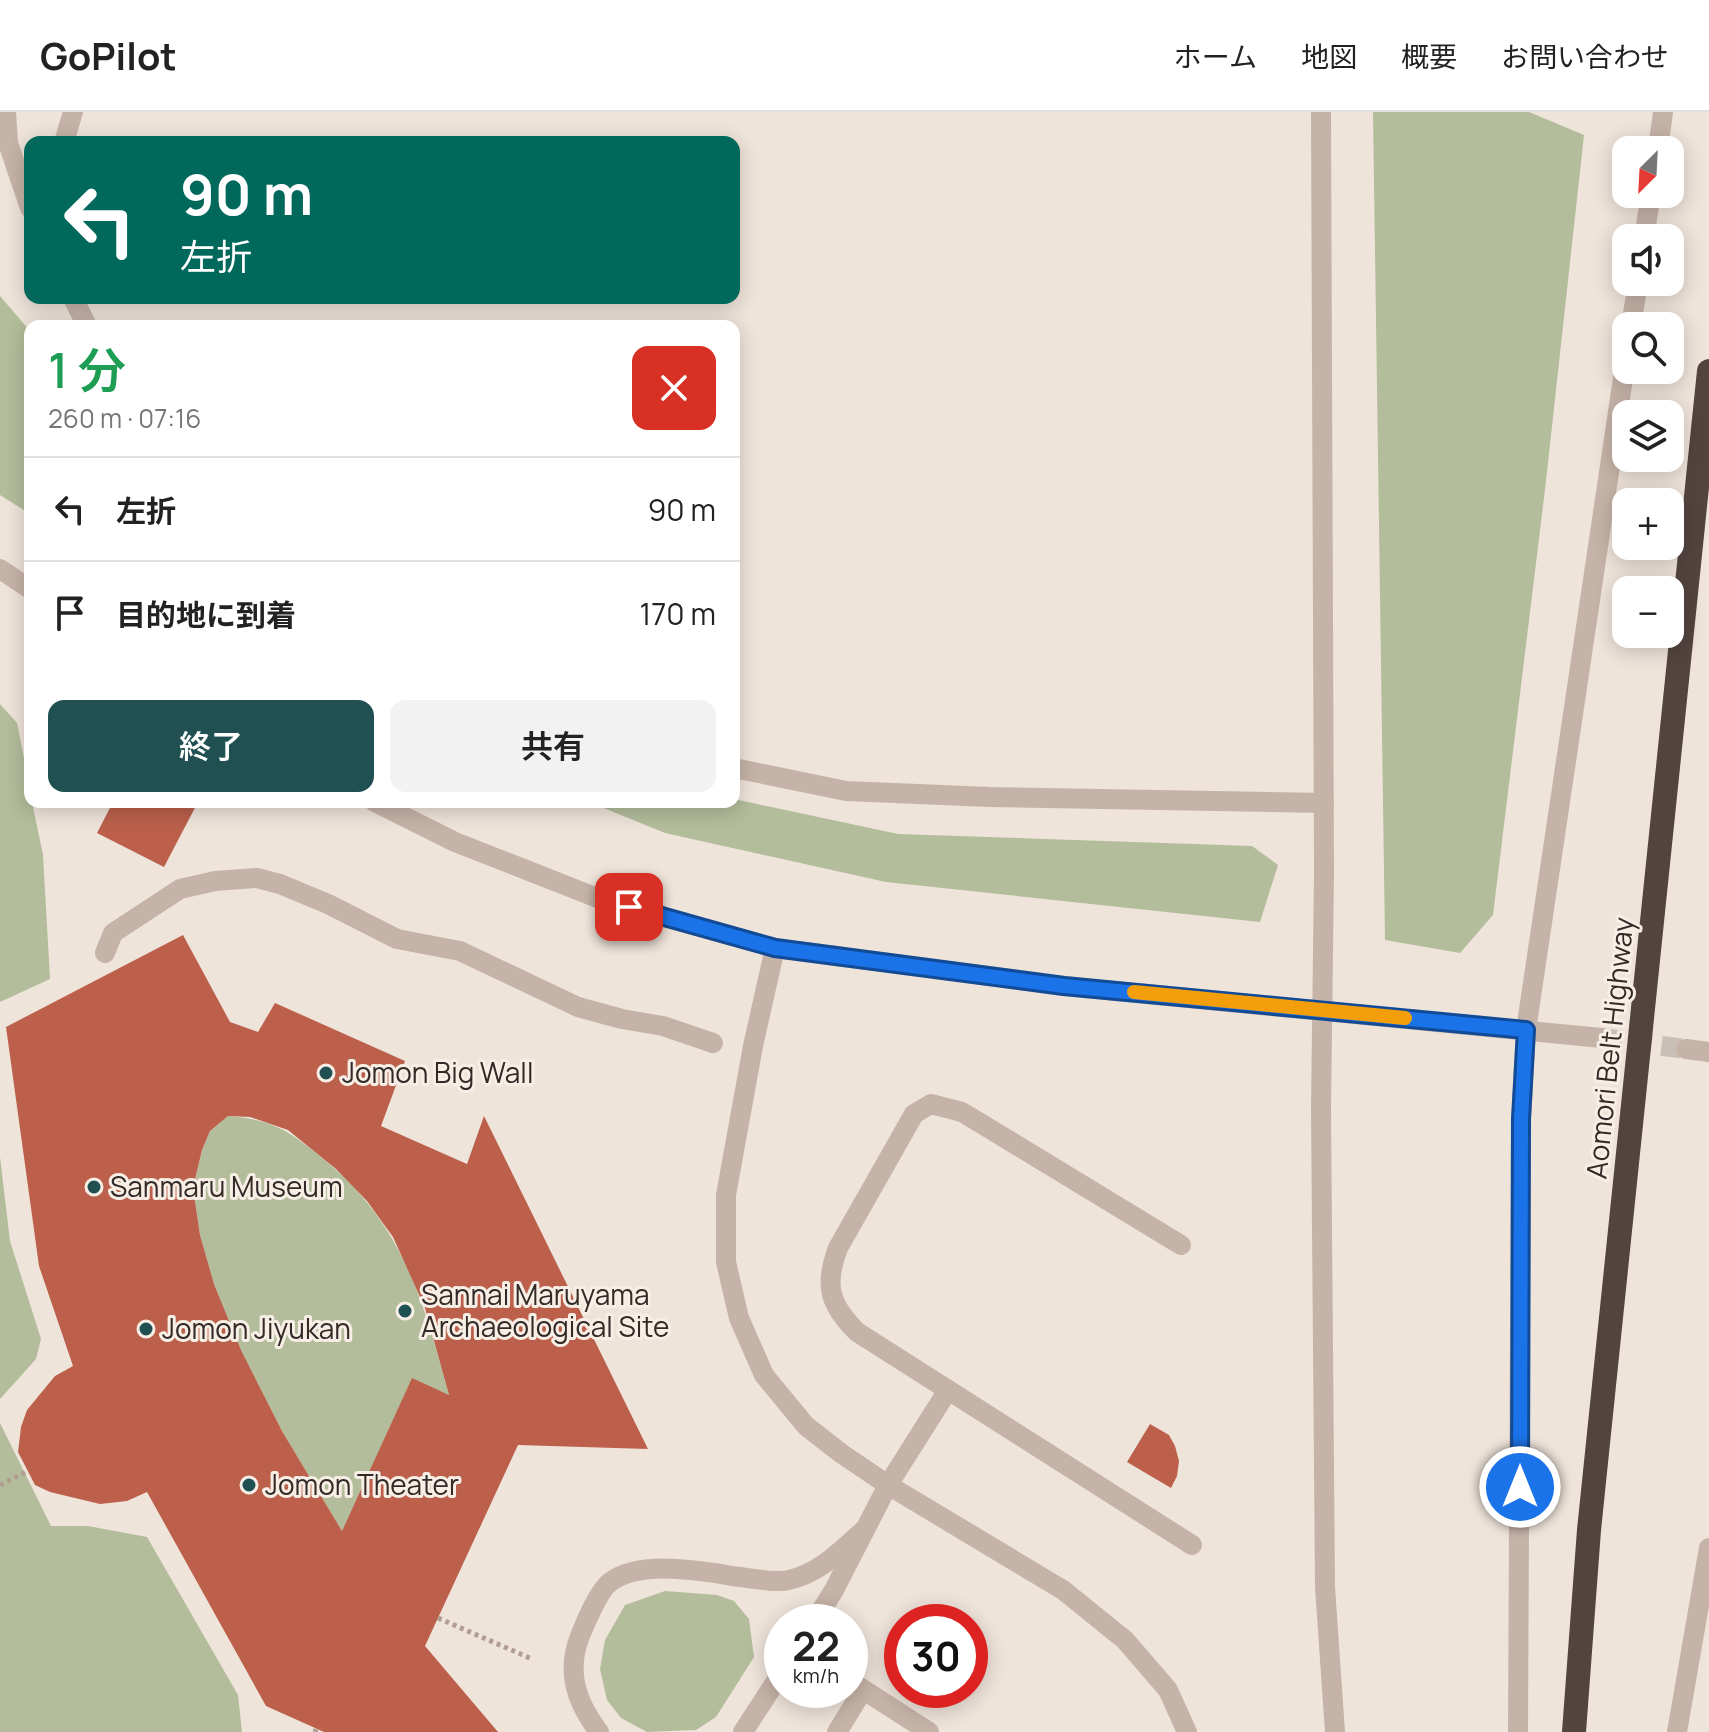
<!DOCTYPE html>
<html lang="ja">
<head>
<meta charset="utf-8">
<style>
	body { margin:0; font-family:Manrope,"Noto Sans JP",sans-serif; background:#f2f2f2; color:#222; height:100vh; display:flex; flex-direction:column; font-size:30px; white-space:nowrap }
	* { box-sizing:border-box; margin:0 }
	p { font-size:26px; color:#767676 }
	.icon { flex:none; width:44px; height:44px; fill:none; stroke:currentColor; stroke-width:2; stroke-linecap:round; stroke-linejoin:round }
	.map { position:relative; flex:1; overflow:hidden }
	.sheet { position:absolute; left:24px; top:208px; width:716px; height:488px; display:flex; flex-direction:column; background:#fff; border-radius:16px; box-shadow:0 4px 20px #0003 }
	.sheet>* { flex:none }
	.top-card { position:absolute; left:24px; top:24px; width:716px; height:168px; border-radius:16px; box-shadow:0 4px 20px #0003; background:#00695c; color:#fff; overflow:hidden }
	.needle { width:52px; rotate:204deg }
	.tools { position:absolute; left:1612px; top:24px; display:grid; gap:16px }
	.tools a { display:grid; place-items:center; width:72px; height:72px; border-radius:16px; background:#fff; box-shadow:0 4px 20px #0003; font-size:40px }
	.speed { position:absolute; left:764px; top:1492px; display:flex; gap:16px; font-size:40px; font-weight:700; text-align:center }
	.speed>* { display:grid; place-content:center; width:104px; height:104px; border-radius:50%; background:#fff; box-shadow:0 4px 20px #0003; line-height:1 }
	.speed small { font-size:20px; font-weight:400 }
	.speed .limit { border:12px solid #d22; background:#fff; color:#111 }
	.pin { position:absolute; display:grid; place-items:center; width:68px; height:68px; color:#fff; margin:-34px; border-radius:16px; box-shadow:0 4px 12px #0006 }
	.me { position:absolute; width:88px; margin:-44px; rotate:0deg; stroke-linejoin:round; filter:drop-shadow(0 0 6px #0008) }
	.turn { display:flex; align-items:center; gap:28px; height:168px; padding:0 24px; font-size:36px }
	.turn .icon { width:104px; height:104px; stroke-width:2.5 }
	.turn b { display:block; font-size:56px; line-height:68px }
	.round { display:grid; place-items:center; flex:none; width:84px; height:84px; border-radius:16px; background:#f2f2f2 }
	.overview { display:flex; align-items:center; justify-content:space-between; height:136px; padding:0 24px }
	h1 { font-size:48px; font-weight:600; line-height:60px; color:#1e9e55 }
	.button { display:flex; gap:16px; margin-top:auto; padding:16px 24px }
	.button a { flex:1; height:92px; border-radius:16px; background:#205051; color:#fff; font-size:32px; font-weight:600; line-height:92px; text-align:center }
	.button a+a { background:#f2f2f2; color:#222 }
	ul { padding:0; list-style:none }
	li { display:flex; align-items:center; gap:24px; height:104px; padding:0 24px; border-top:2px solid #e0e0e0 }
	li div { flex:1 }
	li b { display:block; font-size:30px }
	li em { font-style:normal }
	header { display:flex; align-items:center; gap:48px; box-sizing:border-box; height:112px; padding:0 40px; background:#fff; border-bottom:2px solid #e0e0e0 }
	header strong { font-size:38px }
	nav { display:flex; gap:44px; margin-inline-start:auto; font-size:28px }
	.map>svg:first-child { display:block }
	.green { fill:#b3bd9b }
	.building { fill:#bc604b; fill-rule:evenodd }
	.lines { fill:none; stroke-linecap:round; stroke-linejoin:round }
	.minor-tunnel { stroke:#c9bfb6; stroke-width:20; stroke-dasharray:20 10; stroke-linecap:butt }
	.path { stroke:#b29e91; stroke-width:5; stroke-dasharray:4 4; stroke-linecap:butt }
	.minor { stroke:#c6b3a7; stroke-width:20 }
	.highway { stroke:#53443f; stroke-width:24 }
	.minor-bridge { stroke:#c6b3a7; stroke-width:20 }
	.route-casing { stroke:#114b97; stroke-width:20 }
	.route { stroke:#1a73e8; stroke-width:14 }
	.slow { stroke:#f59e0b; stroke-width:14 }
	.poi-dot { fill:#205051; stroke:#f7eee6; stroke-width:3 }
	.labels { text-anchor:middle; stroke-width:6; stroke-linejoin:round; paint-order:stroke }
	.street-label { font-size:28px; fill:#332a27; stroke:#f7eee6 }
	.poi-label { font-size:28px; fill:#332a27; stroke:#f7eee6; text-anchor:start }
</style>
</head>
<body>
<header>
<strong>GoPilot</strong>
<nav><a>ホーム</a><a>地図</a><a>概要</a><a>お問い合わせ</a></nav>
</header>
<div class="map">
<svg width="1709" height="1620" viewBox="0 0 1709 1620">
	<rect width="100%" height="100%" fill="#efe4da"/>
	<g class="green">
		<path d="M 1373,0 L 1529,0 L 1584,23 L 1546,369 L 1493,803 L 1460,841 L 1385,828 Z"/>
		<path d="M 0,184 L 30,219 L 30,402 L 0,383 Z"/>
		<path d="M 0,592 L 17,611 L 30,677 L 30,690 L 32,690 L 43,743 L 50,867 L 0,890 Z"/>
		<path d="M 734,687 L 898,722 L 1252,734 L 1278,753 L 1260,810 L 886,770 L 665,721 L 589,690 L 734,690 Z"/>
		<path d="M 228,1004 C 271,1007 289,1019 321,1045 C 402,1110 423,1187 449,1283 L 412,1267 L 342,1419 L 282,1319 L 241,1238 L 214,1172 L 200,1123 L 193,1076 L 202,1038 L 210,1019 Z"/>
		<path d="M 0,1045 L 10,1129 L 41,1227 L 36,1247 L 0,1287 Z"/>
		<path d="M 0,1311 L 51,1414 L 88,1414 L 147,1425 L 238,1583 L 242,1620 L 0,1620 Z"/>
		<path d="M 665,1479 L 717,1483 L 734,1489 L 749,1507 L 754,1545 L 716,1605 L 696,1618 L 647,1620 L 621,1606 L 607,1588 L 600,1557 L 605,1528 L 625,1493 Z"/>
	</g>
	<g class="building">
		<path d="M 113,690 L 198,690 L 164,755 L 97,721 Z"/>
		<path d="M 183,823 L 230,910 L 258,920 L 275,891 L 405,949 L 381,1014 L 467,1052 L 484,1004 L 648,1337 L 518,1333 L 425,1534 L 498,1620 L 324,1620 L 266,1594 L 147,1380 L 127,1389 L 100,1392 L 50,1380 L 35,1373 L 18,1340 L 21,1315 L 27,1298 L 55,1264 L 73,1254 L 39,1154 L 6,915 ZM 228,1004 L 250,1005 L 288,1018 L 336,1057 L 367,1089 L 393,1125 L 425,1196 L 449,1283 L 412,1266 L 342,1419 L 282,1319 L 241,1238 L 214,1172 L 200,1123 L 193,1076 L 202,1038 L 210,1019 Z"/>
		<path d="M 1150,1312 L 1169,1323 L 1175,1334 L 1179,1349 L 1177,1364 L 1171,1376 L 1127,1350 Z"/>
	</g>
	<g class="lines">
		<path class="minor-tunnel" d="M 1602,926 L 1686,937"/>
		<g class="path">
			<path d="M 0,1373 L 28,1359"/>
			<path d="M 438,1506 L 532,1547"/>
			<path d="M 315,1620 L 316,1617"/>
		</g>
		<g class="minor">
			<path d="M 6,0 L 8,31 L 30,96"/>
			<path d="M 1321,0 L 1324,760"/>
			<path d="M 64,30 L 73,0"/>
			<path d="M 1658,38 L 1663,0"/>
			<path d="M 1644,126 L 1651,82"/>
			<path d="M 73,186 L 87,214"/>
			<path d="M 1631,214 L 1638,170"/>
			<path d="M 0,457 L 30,477"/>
			<path d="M 734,656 L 846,679 L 990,685 L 1324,691"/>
			<path d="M 375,690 L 455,730 L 600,787 L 775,836 L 753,934 L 726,1083 L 726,1150 L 739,1206 L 764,1263 L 806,1314 L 842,1342 L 888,1373 L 1063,1478 L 1125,1528 L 1168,1578 L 1187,1620"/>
			<path d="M 775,836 L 1064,874 L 1602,926"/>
			<path d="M 105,841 L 113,821 L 180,777 L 215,769 L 257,766 L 280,772 L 328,792 L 397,827 L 460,839 L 578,895 L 622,907 L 663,914 L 713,931"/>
			<path d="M 1686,937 L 1709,940"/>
			<path d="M 1321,997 L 1325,1475 L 1335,1620"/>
			<path d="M 1181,1133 L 962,1000 L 931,992 L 914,1002 L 838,1136 C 824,1173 829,1192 857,1220 L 1192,1433"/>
			<path d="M 814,1510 L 834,1478 L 888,1373 L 948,1278"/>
			<path d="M 850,1569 L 929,1620"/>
			<path d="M 599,1620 C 576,1590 566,1560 580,1524 C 585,1511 599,1479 609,1471 C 640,1446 705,1460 740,1465 C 755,1467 775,1471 789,1468 C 820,1461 840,1439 864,1418"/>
			<path d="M 743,1620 L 782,1560"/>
			<path d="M 837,1620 L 863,1578"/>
			<path d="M 1518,1620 L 1521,1007 L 1526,918 L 1626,246"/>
			<path d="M 1677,1620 L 1709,1436"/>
		</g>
		<path class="highway" d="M 1574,1620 L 1589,1418 L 1709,259"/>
		<path class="minor-bridge" d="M 1321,997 L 1324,760"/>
	</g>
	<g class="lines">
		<defs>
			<path id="route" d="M 629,795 L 775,836 L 1064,874 L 1526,918 L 1521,1007 L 1520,1375"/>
		</defs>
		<use href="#route" class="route-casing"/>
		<use href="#route" class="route"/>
		<path class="slow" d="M 1134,880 L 1405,906"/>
	</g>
	<g class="poi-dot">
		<circle cx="326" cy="961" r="8"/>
		<circle cx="94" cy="1075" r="8"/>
		<circle cx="405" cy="1199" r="8"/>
		<circle cx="146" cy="1217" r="8"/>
		<circle cx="249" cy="1373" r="8"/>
	</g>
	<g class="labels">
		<g class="street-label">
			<text transform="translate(1610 936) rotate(-84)" y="10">Aomori Belt Highway</text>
		</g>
		<g class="poi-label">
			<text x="342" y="971">Jomon Big Wall</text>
			<text x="110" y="1085">Sanmaru Museum</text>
			<text x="421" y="1193">Sannai Maruyama<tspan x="421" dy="32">Archaeological Site</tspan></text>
			<text x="162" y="1227">Jomon Jiyukan</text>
			<text x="265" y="1383">Jomon Theater</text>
		</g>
	</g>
</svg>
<div class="tools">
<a><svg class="needle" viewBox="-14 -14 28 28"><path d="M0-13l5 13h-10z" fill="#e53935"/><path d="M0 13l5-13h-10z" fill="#767676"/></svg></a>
<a><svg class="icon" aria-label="sound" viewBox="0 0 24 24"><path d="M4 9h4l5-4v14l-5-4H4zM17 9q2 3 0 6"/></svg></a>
<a><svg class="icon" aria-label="search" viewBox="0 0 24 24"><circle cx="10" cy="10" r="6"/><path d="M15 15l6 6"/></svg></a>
<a><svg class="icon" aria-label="layers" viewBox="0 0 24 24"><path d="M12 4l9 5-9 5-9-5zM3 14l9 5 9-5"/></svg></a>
<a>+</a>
<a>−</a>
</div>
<div class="speed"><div>22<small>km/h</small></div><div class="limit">30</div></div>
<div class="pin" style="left:629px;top:795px;background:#d93025"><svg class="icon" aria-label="arrive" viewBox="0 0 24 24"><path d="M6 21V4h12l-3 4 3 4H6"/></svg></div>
<svg class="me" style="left:1520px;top:1375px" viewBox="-20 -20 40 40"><circle r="17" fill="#1a73e8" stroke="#fff" stroke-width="3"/><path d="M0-11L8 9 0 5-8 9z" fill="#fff"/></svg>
<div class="top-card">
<div class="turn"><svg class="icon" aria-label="left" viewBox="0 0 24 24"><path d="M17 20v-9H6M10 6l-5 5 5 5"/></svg><div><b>90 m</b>左折</div></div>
</div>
<section class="sheet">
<div class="overview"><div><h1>1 分</h1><p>260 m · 07:16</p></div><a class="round" style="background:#d93025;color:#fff"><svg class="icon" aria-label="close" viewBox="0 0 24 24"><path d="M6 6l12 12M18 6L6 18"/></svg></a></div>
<ul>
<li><svg class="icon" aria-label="left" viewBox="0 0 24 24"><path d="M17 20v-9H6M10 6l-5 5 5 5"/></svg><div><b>左折</b></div><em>90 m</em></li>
<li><svg class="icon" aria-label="arrive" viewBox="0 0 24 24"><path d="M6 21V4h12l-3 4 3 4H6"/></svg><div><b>目的地に到着</b></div><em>170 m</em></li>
</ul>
<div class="button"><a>終了</a><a>共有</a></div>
</section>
</div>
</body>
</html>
